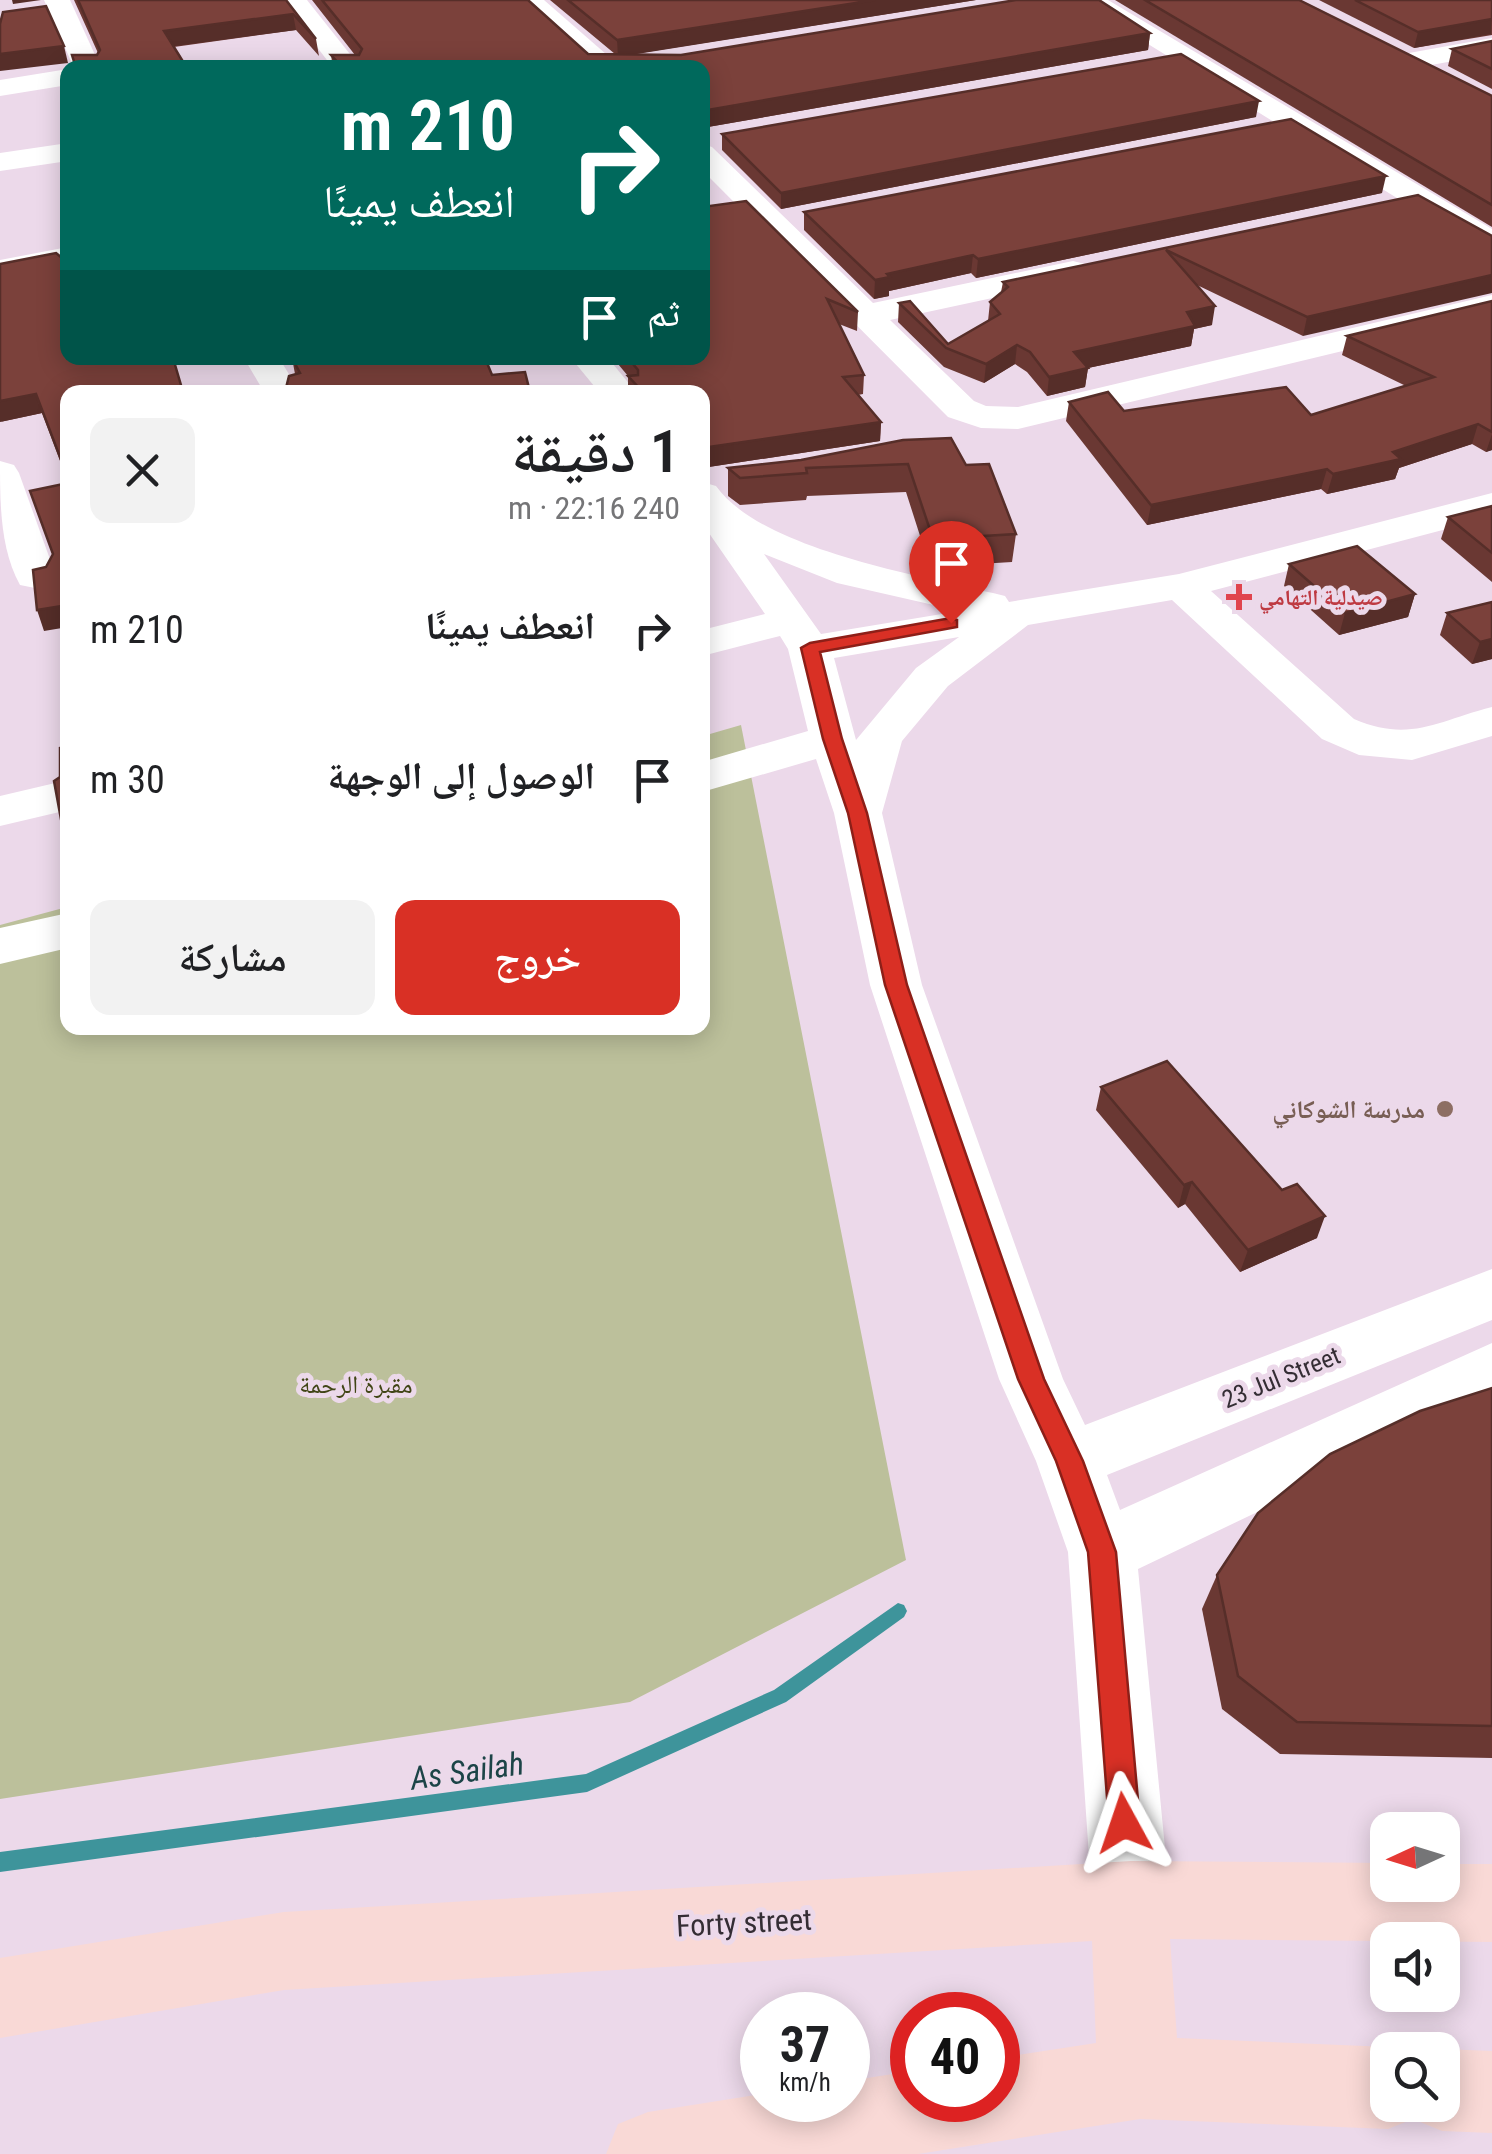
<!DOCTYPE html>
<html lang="ar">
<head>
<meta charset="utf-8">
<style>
	body { margin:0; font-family:"Roboto Condensed","Noto Naskh Arabic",sans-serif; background:#f2f2f2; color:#202124; direction:rtl; height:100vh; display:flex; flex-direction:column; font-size:38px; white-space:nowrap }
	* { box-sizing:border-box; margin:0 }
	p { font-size:32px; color:#757577 }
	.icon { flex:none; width:55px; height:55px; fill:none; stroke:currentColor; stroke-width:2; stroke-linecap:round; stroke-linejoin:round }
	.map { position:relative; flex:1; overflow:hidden; direction:ltr }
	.panel { position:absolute; left:60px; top:385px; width:650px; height:650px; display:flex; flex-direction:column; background:#fff; border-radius:20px; box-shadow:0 5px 25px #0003; direction:rtl }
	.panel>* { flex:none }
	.top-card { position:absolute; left:60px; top:60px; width:650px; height:305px; border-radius:20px; box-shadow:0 5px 25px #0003; direction:rtl; background:#00695c; color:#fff; overflow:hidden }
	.needle { width:65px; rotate:266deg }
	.tools { position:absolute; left:1370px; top:1812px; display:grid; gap:20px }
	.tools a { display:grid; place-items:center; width:90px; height:90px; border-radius:20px; background:#fff; box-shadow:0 5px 25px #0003; font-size:50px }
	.speed { position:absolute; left:740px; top:1992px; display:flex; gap:20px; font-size:50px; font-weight:700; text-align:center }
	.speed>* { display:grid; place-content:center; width:130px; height:130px; border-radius:50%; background:#fff; box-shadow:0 5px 25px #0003; line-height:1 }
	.speed small { font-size:25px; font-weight:400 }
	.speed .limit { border:15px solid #d22; background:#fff; color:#111 }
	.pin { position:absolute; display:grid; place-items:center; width:85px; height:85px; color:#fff; margin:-102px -42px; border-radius:50% 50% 50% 0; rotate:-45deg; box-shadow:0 0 10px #0007 }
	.pin .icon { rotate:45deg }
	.me { position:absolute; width:110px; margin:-55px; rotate:355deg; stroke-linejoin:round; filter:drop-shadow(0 0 8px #0008) }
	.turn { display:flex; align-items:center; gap:35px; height:210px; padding:0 30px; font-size:45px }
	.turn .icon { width:130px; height:130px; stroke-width:2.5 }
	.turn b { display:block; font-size:70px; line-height:85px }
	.then { display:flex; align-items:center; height:95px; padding:0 30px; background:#0003; gap:20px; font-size:38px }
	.round { display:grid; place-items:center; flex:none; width:105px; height:105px; border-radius:20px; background:#f2f2f2 }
	.overview { display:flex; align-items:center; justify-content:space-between; height:170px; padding:0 30px }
	h1 { font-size:60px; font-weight:600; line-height:75px }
	.action { display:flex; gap:20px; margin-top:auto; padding:20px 30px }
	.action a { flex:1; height:115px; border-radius:20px; background:#d93025; color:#fff; font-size:40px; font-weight:600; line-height:115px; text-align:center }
	.action a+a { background:#f2f2f2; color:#202124 }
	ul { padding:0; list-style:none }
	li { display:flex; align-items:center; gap:30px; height:150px; padding:0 30px }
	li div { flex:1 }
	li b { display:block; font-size:38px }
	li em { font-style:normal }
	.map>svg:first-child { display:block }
	.green { fill:#bcc09b }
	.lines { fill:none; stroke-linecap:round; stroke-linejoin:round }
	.stream { fill:#3e949b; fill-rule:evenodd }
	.minor { fill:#fff; fill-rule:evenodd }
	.major { fill:#f9d9d6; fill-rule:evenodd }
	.wall { fill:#6a3833 }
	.shaded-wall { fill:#562e29 }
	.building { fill:#7b413b; stroke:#562e29; stroke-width:2.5 }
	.route { fill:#d93025; stroke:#8d1f18; stroke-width:2.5 }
	.health-dot { fill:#e0444e; stroke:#ecd9ea; stroke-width:4 }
	.education-dot { fill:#8d6e63; stroke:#ecd9ea; stroke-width:4 }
	.labels { text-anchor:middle; stroke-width:10; stroke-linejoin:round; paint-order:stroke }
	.far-health-label { font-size:22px; font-weight:bold; fill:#be3a42; stroke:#ecd9ea; text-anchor:start }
	.education-label { font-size:25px; font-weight:bold; fill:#785e54; stroke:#ecd9ea; text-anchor:end }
	.street-label { font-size:25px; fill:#342d34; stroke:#ecd9ea }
	.park-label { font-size:25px; fill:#414516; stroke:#ecd9ea }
	.near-street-label { font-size:30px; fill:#342d34; stroke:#ecd9ea }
	.near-water-label { font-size:32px; font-style:italic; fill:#1c4447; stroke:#ecd9ea }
</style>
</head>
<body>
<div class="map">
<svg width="1492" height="2154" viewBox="0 0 1492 2154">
	<rect width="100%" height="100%" fill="#ecd9ea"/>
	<path class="green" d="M 741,725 L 906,1560 L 630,1702 L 0,1799 L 0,925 L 67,907 L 68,1028 L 702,1028 L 703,736 Z"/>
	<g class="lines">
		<path class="stream" d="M 898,1603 L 904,1605 L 907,1611 L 904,1617 L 786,1702 L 587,1792 L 0,1872 L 0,1852 L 586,1774 L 774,1690 Z"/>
		<g class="minor">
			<path d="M 44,0 L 70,0 L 101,68 L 74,68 Z"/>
			<path d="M 281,0 L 307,0 L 361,68 L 333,68 Z"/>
			<path d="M 516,0 L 544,0 L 622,68 L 592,68 Z"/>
			<path d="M 1077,0 L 1108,0 L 1492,229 L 1492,253 L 1481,250 Z"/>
			<path d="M 1492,38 L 1492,54 L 1409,69 L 1395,61 L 1409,53 Z"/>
			<path d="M 68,69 L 68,85 L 0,96 L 0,80 Z"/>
			<path d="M 68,143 L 68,161 L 0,171 L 0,153 Z"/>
			<path d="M 702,144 L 712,147 L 873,303 L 1073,261 L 1085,264 L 1089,271 L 1085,278 L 890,320 L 974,401 L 986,406 L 1018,407 L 1492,295 L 1492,315 L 1018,429 L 981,428 L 948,417 L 702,170 Z"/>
			<path d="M 68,247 L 68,267 L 0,280 L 0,260 Z"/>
			<path d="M 244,358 L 279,358 L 300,392 L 264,392 Z"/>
			<path d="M 571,358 L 608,358 L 636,392 L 599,392 Z"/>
			<path d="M 0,461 L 14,465 L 19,473 L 56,576 L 50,585 L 35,588 L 20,585 C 0,549 0,503 0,461 Z"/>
			<path d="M 702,482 L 716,486 C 762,551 928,577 1005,596 L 1009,602 L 1179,574 L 1492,493 L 1492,517 L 1211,591 L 1354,719 C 1410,743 1437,721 1492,707 L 1492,736 L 1412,760 L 1359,755 L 1322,739 L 1172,600 L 1028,625 L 948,686 L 902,741 L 882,813 L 922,985 L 1063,1379 L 1085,1425 L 1492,1269 L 1492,1320 L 1107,1475 L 1120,1510 L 1492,1343 L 1492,1400 L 1138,1569 L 1170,1900 L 1158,1927 L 1131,1939 L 1104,1927 L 1092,1900 L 1068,1552 L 1036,1461 L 999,1379 L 870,985 L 834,813 L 816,759 L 702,792 L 702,762 L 808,731 L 788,649 L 780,636 L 702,656 L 702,630 L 765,614 L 702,523 ZM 764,554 L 837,583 L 960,611 L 821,634 ZM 959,637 L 916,668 L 856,740 L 834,658 Z"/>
			<path d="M 68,780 L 68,810 L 0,826 L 0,796 Z"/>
			<path d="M 68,913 L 68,948 L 0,964 L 0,928 Z"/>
		</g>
		<path class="major" d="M 1131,1861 L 1388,1863 L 1388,1885 L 1442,1885 L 1442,1864 L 1492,1864 L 1492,1942 L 1170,1939 L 1177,2038 L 1388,2047 L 1396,2050 L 1388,2050 L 1388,2105 L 1442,2105 L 1442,2050 L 1439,2050 L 1442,2049 L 1492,2051 L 1492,2133 L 1442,2131 L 1413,2119 L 1388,2129 L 1140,2119 L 918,2154 L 606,2154 L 618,2124 L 648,2112 L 762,2094 L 762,2100 L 848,2100 L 848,2081 L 912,2071 L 912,2100 L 998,2100 L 998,2058 L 1096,2043 L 1092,1941 L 284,1990 L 0,2038 L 0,1958 L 284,1912 Z"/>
	</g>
	<g class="wall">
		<path d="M 74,0 L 286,0 L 316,39 L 319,56 L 296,30 L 174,47 L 187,68 L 75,68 L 72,55 L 97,55 L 98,53 Z"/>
		<path d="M 312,0 L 529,0 L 588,54 L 615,54 L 550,0 L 976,0 L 634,54 L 681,55 L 1150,33 L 1148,50 L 702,128 L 702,68 L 333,68 L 331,55 L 355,55 Z"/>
		<path d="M 1115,0 L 1299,0 L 1492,96 L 1492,227 Z"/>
		<path d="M 1319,0 L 1492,0 L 1492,35 L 1414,48 Z"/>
		<path d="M 1492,41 L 1492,89 L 1448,66 L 1452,49 Z"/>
		<path d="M 1256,117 L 781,209 L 722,150 L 722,134 Z"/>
		<path d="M 1382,193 L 976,278 L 971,273 L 889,291 L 889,296 L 874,299 L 804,230 L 804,212 Z"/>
		<path d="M 1418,195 L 1303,336 L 1197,285 L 1212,325 L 1194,329 L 1191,346 L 1088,368 L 1085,387 L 1047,396 L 1027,372 L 1015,364 L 984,383 L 944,367 L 898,322 L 899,303 L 948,344 L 988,321 L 990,302 L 1001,292 L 1003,282 Z"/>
		<path d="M 702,207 L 858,312 L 857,331 L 839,324 L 864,375 L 863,394 L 858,395 L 881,422 L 880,441 L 702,468 L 702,392 L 628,392 L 628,376 L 613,358 L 702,358 Z"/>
		<path d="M 1492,301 L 1492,450 L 1486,452 L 1472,444 L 1399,468 L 1395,479 L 1327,494 L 1321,489 L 1147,525 L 1066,421 L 1069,402 L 1124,411 L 1311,415 L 1406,386 L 1342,355 L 1347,336 Z"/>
		<path d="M 292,358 L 492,375 L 530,392 L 285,392 L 295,374 Z"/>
		<path d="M 68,392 L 68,482 L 42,413 L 0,422 Z"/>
		<path d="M 801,460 L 966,465 L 1016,534 L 1012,562 L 930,567 L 906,492 L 807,496 L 806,500 L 740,505 L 728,496 L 728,468 Z"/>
		<path d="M 1492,506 L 1492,582 L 1441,539 L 1448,517 Z"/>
		<path d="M 1289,564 L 1415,594 L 1408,617 L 1339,635 L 1284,586 Z"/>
		<path d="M 1492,602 L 1492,659 L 1472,664 L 1440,635 L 1447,613 Z"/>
		<path d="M 1101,1087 L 1282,1190 L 1317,1238 L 1240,1272 L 1185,1204 L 1178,1208 L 1096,1110 Z"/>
		<path d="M 1492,1388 L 1492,1758 L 1280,1754 L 1222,1709 L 1202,1609 L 1217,1575 Z"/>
	</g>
	<g class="shaded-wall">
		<path d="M 12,0 L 41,0 L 13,4 Z"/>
		<path d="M 875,0 L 976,0 L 618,57 L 617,40 Z"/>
		<path d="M 293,14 L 296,30 L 168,47 L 164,31 Z"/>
		<path d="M 1492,19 L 1491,34 L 1414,48 L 1418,32 Z"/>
		<path d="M 1150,33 L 1148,50 L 702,128 L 702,111 Z"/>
		<path d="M 64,46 L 68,63 L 0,71 L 0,54 Z"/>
		<path d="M 1259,101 L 1256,117 L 781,209 L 781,193 Z"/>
		<path d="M 1386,176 L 1382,193 L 976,278 L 978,259 Z"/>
		<path d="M 973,255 L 971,273 L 889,291 L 889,296 L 874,299 L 875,280 L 887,274 Z"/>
		<path d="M 1492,275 L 1492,293 L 1303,336 L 1307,317 Z"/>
		<path d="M 1215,306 L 1212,325 L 1194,329 L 1191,346 L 1088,368 L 1085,387 L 1047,396 L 1049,377 L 1074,352 L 1187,312 Z"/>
		<path d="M 1017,345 L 1015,364 L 984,383 L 986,364 Z"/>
		<path d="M 36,394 L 42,413 L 0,422 L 0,401 Z"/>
		<path d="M 881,422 L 880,441 L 702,468 L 702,448 Z"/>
		<path d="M 1478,424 L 1472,444 L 1399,468 L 1395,479 L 1327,494 L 1333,474 L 1393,452 Z"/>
		<path d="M 1492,434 L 1492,450 L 1486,452 Z"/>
		<path d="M 1327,469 L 1321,489 L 1147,525 L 1151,505 Z"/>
		<path d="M 1415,594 L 1408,617 L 1339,635 L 1345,613 Z"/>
		<path d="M 68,605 L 68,627 L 44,631 L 37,610 Z"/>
		<path d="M 1492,639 L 1492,659 L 1472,664 L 1480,642 Z"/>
		<path d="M 1192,1182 L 1185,1204 L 1178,1208 L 1184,1185 Z"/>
		<path d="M 1325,1216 L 1317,1238 L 1240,1272 L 1248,1250 Z"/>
	</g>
	<g class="building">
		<path d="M 78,0 L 286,0 L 316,39 L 293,14 L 164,31 L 187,68 L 76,68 L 72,55 L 97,55 L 100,50 Z"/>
		<path d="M 322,0 L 528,0 L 588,54 L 681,55 L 1016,0 L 1099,0 L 1150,33 L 702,111 L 702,68 L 343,68 L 331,55 L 359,55 L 362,49 Z"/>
		<path d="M 568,0 L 875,0 L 617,40 Z"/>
		<path d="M 1145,0 L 1299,0 L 1492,96 L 1492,205 Z"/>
		<path d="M 1355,0 L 1492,0 L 1492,19 L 1418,32 Z"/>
		<path d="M 46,6 L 64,46 L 0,54 L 0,24 L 3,12 Z"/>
		<path d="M 1492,41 L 1492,69 L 1452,49 Z"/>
		<path d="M 1181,54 L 1259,101 L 781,193 L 722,134 Z"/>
		<path d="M 1291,119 L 1386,176 L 978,259 L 973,255 L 887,274 L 890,277 L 875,280 L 804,212 Z"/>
		<path d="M 1418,195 L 1492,236 L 1492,275 L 1307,317 L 1166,250 L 1215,306 L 1187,312 L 1195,326 L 1074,352 L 1088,368 L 1049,377 L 1030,352 L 1017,345 L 986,364 L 946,348 L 899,303 L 910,301 L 948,344 L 1000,314 L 990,302 L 1008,287 L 1003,282 Z"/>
		<path d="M 746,201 L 858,312 L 827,299 L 864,375 L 843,377 L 881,422 L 702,448 L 702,392 L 655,392 L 654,389 L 642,391 L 628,376 L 638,375 L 638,370 L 628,358 L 702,358 L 702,207 Z"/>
		<path d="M 56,253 L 68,263 L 68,358 L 173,358 L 183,392 L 68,392 L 68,478 L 36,394 L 0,401 L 0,264 Z"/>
		<path d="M 1492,301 L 1492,432 L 1478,424 L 1393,452 L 1401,459 L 1333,474 L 1327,469 L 1151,505 L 1069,402 L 1108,392 L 1124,411 L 1286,387 L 1311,415 L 1434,377 L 1347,336 Z"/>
		<path d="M 292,358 L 485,358 L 492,375 L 525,372 L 530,392 L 380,392 L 380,390 L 285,392 L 289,376 L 300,373 Z"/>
		<path d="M 951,438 L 966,465 L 989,464 L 1016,534 L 933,539 L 908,464 L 806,468 L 807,473 L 740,478 L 728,468 L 801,460 L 903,440 Z"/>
		<path d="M 68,483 L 68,605 L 37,610 L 33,570 L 46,567 L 53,554 L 30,491 Z"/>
		<path d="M 1492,506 L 1492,553 L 1448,517 Z"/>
		<path d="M 1357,546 L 1415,594 L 1345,613 L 1289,564 Z"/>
		<path d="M 1492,602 L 1492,639 L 1480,642 L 1447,613 Z"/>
		<path d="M 68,746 L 68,840 L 65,841 L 54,781 L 60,777 L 60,748 Z"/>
		<path d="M 1167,1061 L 1282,1190 L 1297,1184 L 1325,1216 L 1248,1250 L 1192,1182 L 1184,1185 L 1101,1087 Z"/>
		<path d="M 1492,1388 L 1492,1726 L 1297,1722 L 1238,1676 L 1217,1575 L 1258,1513 L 1330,1454 L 1420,1411 Z"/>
	</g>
	<path class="route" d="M 951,618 L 957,620 L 957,627 L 820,652 L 842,739 L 867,813 L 907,985 L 1044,1379 L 1083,1461 L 1116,1552 L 1140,1823 L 1135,1834 L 1124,1839 L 1113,1834 L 1109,1823 L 1088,1552 L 1056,1461 L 1018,1379 L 885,985 L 848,813 L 823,739 L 801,648 L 810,643 Z"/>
	<path class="health-dot" d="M1234 582h10v10h10v10h-10v10h-10v-10h-10v-10h10z"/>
	<circle class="education-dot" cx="1445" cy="1109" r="10"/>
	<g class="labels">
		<g class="far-health-label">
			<text x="1259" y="605">صيدلية التهامي</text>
		</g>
		<g class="education-label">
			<text x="1425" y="1118">مدرسة الشوكاني</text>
		</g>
		<g class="street-label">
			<text transform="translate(1281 1377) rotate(-22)" y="9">23 Jul Street</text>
		</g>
		<g class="park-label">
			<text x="356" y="1393">مقبرة الرحمة</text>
		</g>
		<g class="near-street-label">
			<text transform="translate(744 1923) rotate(-3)" y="10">Forty street</text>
		</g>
		<g class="near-water-label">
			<text transform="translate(467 1771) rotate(-8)" y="11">As Sailah</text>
		</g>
	</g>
</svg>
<div class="tools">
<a><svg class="needle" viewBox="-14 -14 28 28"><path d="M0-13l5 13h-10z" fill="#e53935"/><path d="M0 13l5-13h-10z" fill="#757577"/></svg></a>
<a><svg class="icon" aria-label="sound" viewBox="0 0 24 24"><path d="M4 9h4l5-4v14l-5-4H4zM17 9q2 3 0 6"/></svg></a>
<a><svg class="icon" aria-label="search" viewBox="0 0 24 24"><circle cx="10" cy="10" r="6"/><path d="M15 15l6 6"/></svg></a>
</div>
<div class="speed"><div>37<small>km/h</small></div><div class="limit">40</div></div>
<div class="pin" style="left:951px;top:623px;background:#d93025"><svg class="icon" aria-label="arrive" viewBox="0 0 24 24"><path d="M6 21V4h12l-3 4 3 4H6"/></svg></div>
<svg class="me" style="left:1124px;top:1823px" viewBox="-20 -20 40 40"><path d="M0-17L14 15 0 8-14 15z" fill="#d93025" stroke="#fff" stroke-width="4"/></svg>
<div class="top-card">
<div class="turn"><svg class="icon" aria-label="right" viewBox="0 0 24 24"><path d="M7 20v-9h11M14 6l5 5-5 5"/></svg><div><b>210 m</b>انعطف يمينًا</div></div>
<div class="then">ثم<svg class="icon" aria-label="arrive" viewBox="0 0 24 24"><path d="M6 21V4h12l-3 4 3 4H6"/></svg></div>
</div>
<section class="panel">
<div class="overview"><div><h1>1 دقيقة</h1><p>240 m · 22:16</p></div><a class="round"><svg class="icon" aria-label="close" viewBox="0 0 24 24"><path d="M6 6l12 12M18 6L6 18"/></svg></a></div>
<ul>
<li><svg class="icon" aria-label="right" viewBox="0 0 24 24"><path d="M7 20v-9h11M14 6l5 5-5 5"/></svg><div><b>انعطف يمينًا</b></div><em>210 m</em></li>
<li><svg class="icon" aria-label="arrive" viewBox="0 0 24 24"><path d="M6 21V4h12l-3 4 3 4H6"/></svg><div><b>الوصول إلى الوجهة</b></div><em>30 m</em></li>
</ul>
<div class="action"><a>خروج</a><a>مشاركة</a></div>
</section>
</div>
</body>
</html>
